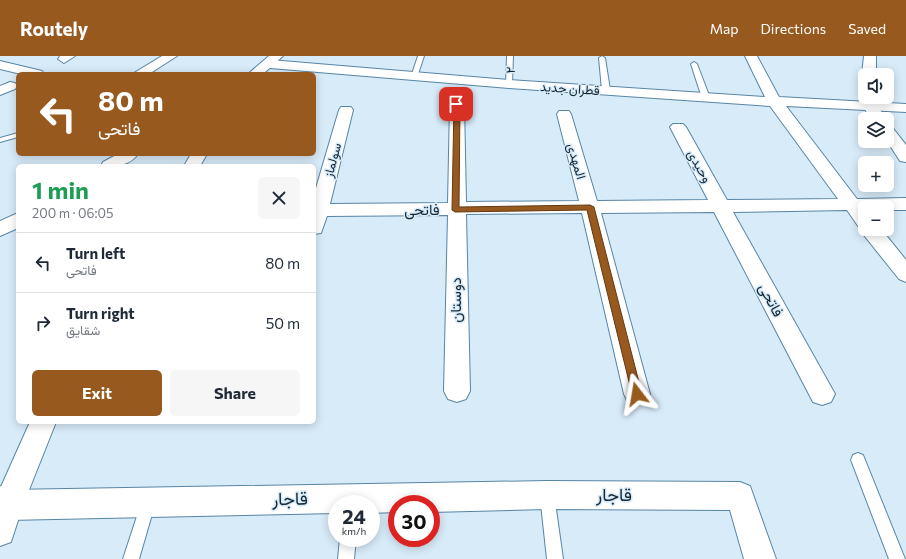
<!DOCTYPE html>
<html lang="en">
<head>
<meta charset="utf-8">
<style>
	body { margin:0; font-family:Commissioner,Vazirmatn,sans-serif; background:#f6f6f7; color:#1f2937; height:100vh; display:flex; flex-direction:column; font-size:15px; white-space:nowrap }
	* { box-sizing:border-box; margin:0 }
	p { font-size:13px; color:#747a83 }
	.icon { flex:none; width:22px; height:22px; fill:none; stroke:currentColor; stroke-width:2; stroke-linecap:round; stroke-linejoin:round }
	.map { position:relative; flex:1; overflow:hidden }
	.details { position:absolute; left:16px; top:108px; width:300px; height:260px; display:flex; flex-direction:column; background:#fff; border-radius:6px; box-shadow:0 2px 10px #0003 }
	.details>* { flex:none }
	.hud { position:absolute; left:16px; top:16px; width:300px; height:84px; border-radius:6px; box-shadow:0 2px 10px #0003; background:#97591e; color:#fff; overflow:hidden }
	.buttons { position:absolute; left:858px; top:12px; display:grid; gap:8px }
	.buttons a { display:grid; place-items:center; width:36px; height:36px; border-radius:6px; background:#fff; box-shadow:0 2px 10px #0003; font-size:20px }
	.speed { position:absolute; left:328px; top:439px; display:flex; gap:8px; font-size:20px; font-weight:700; text-align:center }
	.speed>* { display:grid; place-content:center; width:52px; height:52px; border-radius:50%; background:#fff; box-shadow:0 2px 10px #0003; line-height:1 }
	.speed small { font-size:10px; font-weight:400 }
	.speed .limit { border:6px solid #d22; background:#fff; color:#111 }
	.pin { position:absolute; display:grid; place-items:center; width:34px; height:34px; color:#fff; margin:-17px; border-radius:8px; box-shadow:0 2px 6px #0006 }
	.me { position:absolute; width:44px; margin:-22px; rotate:346deg; stroke-linejoin:round; filter:drop-shadow(0 0 3px #0008) }
	.turn { display:flex; align-items:center; gap:14px; height:84px; padding:0 16px; font-size:18px }
	.turn .icon { width:52px; height:52px; stroke-width:2.5 }
	.turn b { display:block; font-size:28px; line-height:34px }
	.round { display:grid; place-items:center; flex:none; width:42px; height:42px; border-radius:6px; background:#f6f6f7 }
	.summary { display:flex; align-items:center; justify-content:space-between; height:68px; padding:0 16px }
	h1 { font-size:24px; font-weight:700; line-height:30px; color:#1e9e55 }
	.button { display:flex; gap:8px; margin-top:auto; padding:8px 16px }
	.button a { flex:1; height:46px; border-radius:6px; background:#97591e; color:#fff; font-size:16px; font-weight:700; line-height:46px; text-align:center }
	.button a+a { background:#f6f6f7; color:#1f2937 }
	ul { padding:0; list-style:none }
	li { display:flex; align-items:center; gap:12px; height:60px; padding:0 16px; border-top:1px solid #e0e1e3 }
	li div { flex:1 }
	li b { display:block; font-size:15px }
	li em { font-style:normal }
	header { display:flex; align-items:center; gap:24px; box-sizing:border-box; height:56px; padding:0 20px; background:#97591e; color:#fff }
	header strong { font-size:19px }
	nav { display:flex; gap:22px; margin-inline-start:auto; font-size:14px }
	.map>svg:first-child { display:block }
	.lines { fill:none; stroke-linecap:round; stroke-linejoin:round }
	.lane-casing { stroke:#5785a5; stroke-width:2 }
	.street-casing { stroke:#5785a5; stroke-width:2 }
	.secondary-casing { stroke:#5785a5; stroke-width:2 }
	.lane { fill:#fff; fill-rule:evenodd }
	.street { fill:#fff; fill-rule:evenodd }
	.secondary { fill:#fff; fill-rule:evenodd }
	.route { fill:#97591e; stroke:#623a14 }
	.labels { text-anchor:middle; stroke-width:3; stroke-linejoin:round; paint-order:stroke }
	.far-street-label { font-size:13px; fill:#162936; stroke:#d8ebf9 }
	.street-label { font-size:15px; fill:#162936; stroke:#d8ebf9 }
	.near-street-label { font-size:18px; fill:#162936; stroke:#d8ebf9 }
</style>
</head>
<body>
<header>
<strong>Routely</strong>
<nav><a>Map</a><a>Directions</a><a>Saved</a></nav>
</header>
<div class="map">
<svg width="906" height="503" viewBox="0 0 906 503">
	<rect width="100%" height="100%" fill="#d8ebf9"/>
	<g class="lines">
		<defs>
			<g id="lane">
				<path d="M 418,0 L 424,0 L 417,21 L 414,23 L 411,21 Z"/>
				<path d="M 507,0 L 513,0 L 512,28 L 509,30 L 506,28 Z"/>
				<path d="M 602,0 L 605,2 L 610,34 L 606,36 L 602,34 L 599,2 Z"/>
				<path d="M 694,6 L 697,8 L 710,42 L 709,44 L 702,42 L 691,8 Z"/>
				<path d="M 18,77 L 18,81 L 0,86 L 0,82 Z"/>
				<path d="M 858,397 L 863,399 L 905,503 L 889,503 L 851,404 L 853,399 Z"/>
				<path d="M 547,432 L 552,434 L 554,439 L 563,503 L 547,503 L 540,439 L 542,434 Z"/>
				<path d="M 148,441 L 153,443 L 155,448 L 139,503 L 123,503 L 141,448 L 143,443 Z"/>
				<path d="M 340,482 L 356,482 L 354,503 L 338,503 Z"/>
			</g>
			<g id="street">
				<path d="M 60,0 L 75,0 L 64,7 L 58,3 Z"/>
				<path d="M 162,0 L 177,0 L 149,18 L 134,17 Z"/>
				<path d="M 745,0 L 757,0 L 779,41 L 906,48 L 906,56 L 786,50 L 857,143 L 906,142 L 906,154 L 887,154 L 887,151 L 865,151 L 865,173 L 881,173 L 906,204 L 906,226 L 899,223 L 863,178 L 860,173 L 861,171 L 858,170 L 847,154 L 733,156 L 835,338 L 831,346 L 822,349 L 813,346 L 714,156 L 601,157 L 650,338 L 646,346 L 637,349 L 628,346 L 624,338 L 582,157 L 466,158 L 470,335 L 466,343 L 457,346 L 448,343 L 444,335 L 448,159 L 327,160 L 321,177 L 314,178 L 314,139 L 339,54 L 341,51 L 351,51 L 353,54 L 330,148 L 448,147 L 450,48 L 452,45 L 462,45 L 464,48 L 466,146 L 579,145 L 557,58 L 559,55 L 569,55 L 571,58 L 597,145 L 708,144 L 670,71 L 673,68 L 683,68 L 686,71 L 727,144 L 838,143 L 770,50 L 509,32 L 270,12 L 265,11 L 263,8 L 265,5 L 270,4 L 509,24 L 765,41 Z"/>
				<path d="M 10,26 L 15,27 L 17,30 L 15,33 L 0,39 L 0,30 Z"/>
				<path d="M 547,425 L 740,426 L 750,430 L 776,503 L 744,503 L 730,454 L 547,453 L 431,456 L 431,448 L 397,448 L 397,456 L 371,457 L 371,448 L 337,448 L 337,457 L 8,464 L 0,460 L 0,430 L 9,434 Z"/>
			</g>
			<g id="secondary">
				<path d="M 269,0 L 283,0 L 263,18 L 248,18 Z"/>
				<path d="M 864,0 L 876,0 L 876,19 L 865,19 L 865,22 L 862,19 Z"/>
				<path d="M 0,5 L 42,15 L 44,18 L 21,18 L 0,13 Z"/>
				<path d="M 865,38 L 865,41 L 877,41 L 877,50 L 887,63 L 871,63 C 866,55 859,47 865,38 Z"/>
				<path d="M 887,69 L 892,71 L 906,89 L 906,106 L 900,105 L 887,85 Z"/>
				<path d="M 118,98 L 138,98 C 129,111 114,110 101,110 L 103,106 Z"/>
				<path d="M 191,98 L 207,98 L 200,110 L 184,110 Z"/>
				<path d="M 18,157 L 18,172 L 0,180 L 0,165 Z"/>
				<path d="M 30,366 L 56,366 L 23,449 L 11,486 L 0,490 L 0,433 Z"/>
			</g>
		</defs>
		<use href="#lane" class="lane-casing"/>
		<use href="#street" class="street-casing"/>
		<use href="#secondary" class="secondary-casing"/>
		<use href="#lane" class="lane"/>
		<use href="#street" class="street"/>
		<use href="#secondary" class="secondary"/>
	</g>
	<path class="route" d="M 454,47 L 460,48 L 459,151 L 590,149 L 594,151 L 642,338 L 641,341 L 637,342 L 633,341 L 632,338 L 587,154 L 455,156 L 452,154 Z"/>
	<g class="labels">
		<g class="far-street-label">
			<text transform="translate(510 14) rotate(-87)" y="5">۲</text>
			<text transform="translate(570 32) rotate(4)" y="5">قطران جدید</text>
			<text transform="translate(332 104) rotate(-75)" y="5">سولماز</text>
			<text transform="translate(577 105) rotate(74)" y="5">المهدی</text>
			<text transform="translate(700 110) rotate(61)" y="5">وحیدی</text>
		</g>
		<g class="street-label">
			<text x="422" y="159">فاتحی</text>
			<text transform="translate(456 244) rotate(-90)" y="5">دوستان</text>
			<text transform="translate(771 244) rotate(62)" y="5">فاتحی</text>
		</g>
		<g class="near-street-label">
			<text x="614" y="445">قاجار</text>
			<text transform="translate(290 443) rotate(-1)" y="6">قاجار</text>
		</g>
	</g>
</svg>
<div class="buttons">
<a><svg class="icon" aria-label="sound" viewBox="0 0 24 24"><path d="M4 9h4l5-4v14l-5-4H4zM17 9q2 3 0 6"/></svg></a>
<a><svg class="icon" aria-label="layers" viewBox="0 0 24 24"><path d="M12 4l9 5-9 5-9-5zM3 14l9 5 9-5"/></svg></a>
<a>+</a>
<a>−</a>
</div>
<div class="speed"><div>24<small>km/h</small></div><div class="limit">30</div></div>
<div class="pin" style="left:456px;top:48px;background:#d93025"><svg class="icon" aria-label="arrive" viewBox="0 0 24 24"><path d="M6 21V4h12l-3 4 3 4H6"/></svg></div>
<svg class="me" style="left:637px;top:338px" viewBox="-20 -20 40 40"><path d="M0-17L14 15 0 8-14 15z" fill="#97591e" stroke="#fff" stroke-width="4"/></svg>
<div class="hud">
<div class="turn"><svg class="icon" aria-label="left" viewBox="0 0 24 24"><path d="M17 20v-9H6M10 6l-5 5 5 5"/></svg><div><b>80 m</b>فاتحی</div></div>
</div>
<section class="details">
<div class="summary"><div><h1>1 min</h1><p>200 m · 06:05</p></div><a class="round"><svg class="icon" aria-label="close" viewBox="0 0 24 24"><path d="M6 6l12 12M18 6L6 18"/></svg></a></div>
<ul>
<li><svg class="icon" aria-label="left" viewBox="0 0 24 24"><path d="M17 20v-9H6M10 6l-5 5 5 5"/></svg><div><b>Turn left</b><p>فاتحی</p></div><em>80 m</em></li>
<li><svg class="icon" aria-label="right" viewBox="0 0 24 24"><path d="M7 20v-9h11M14 6l5 5-5 5"/></svg><div><b>Turn right</b><p>شقایق</p></div><em>50 m</em></li>
</ul>
<div class="button"><a>Exit</a><a>Share</a></div>
</section>
</div>
</body>
</html>
